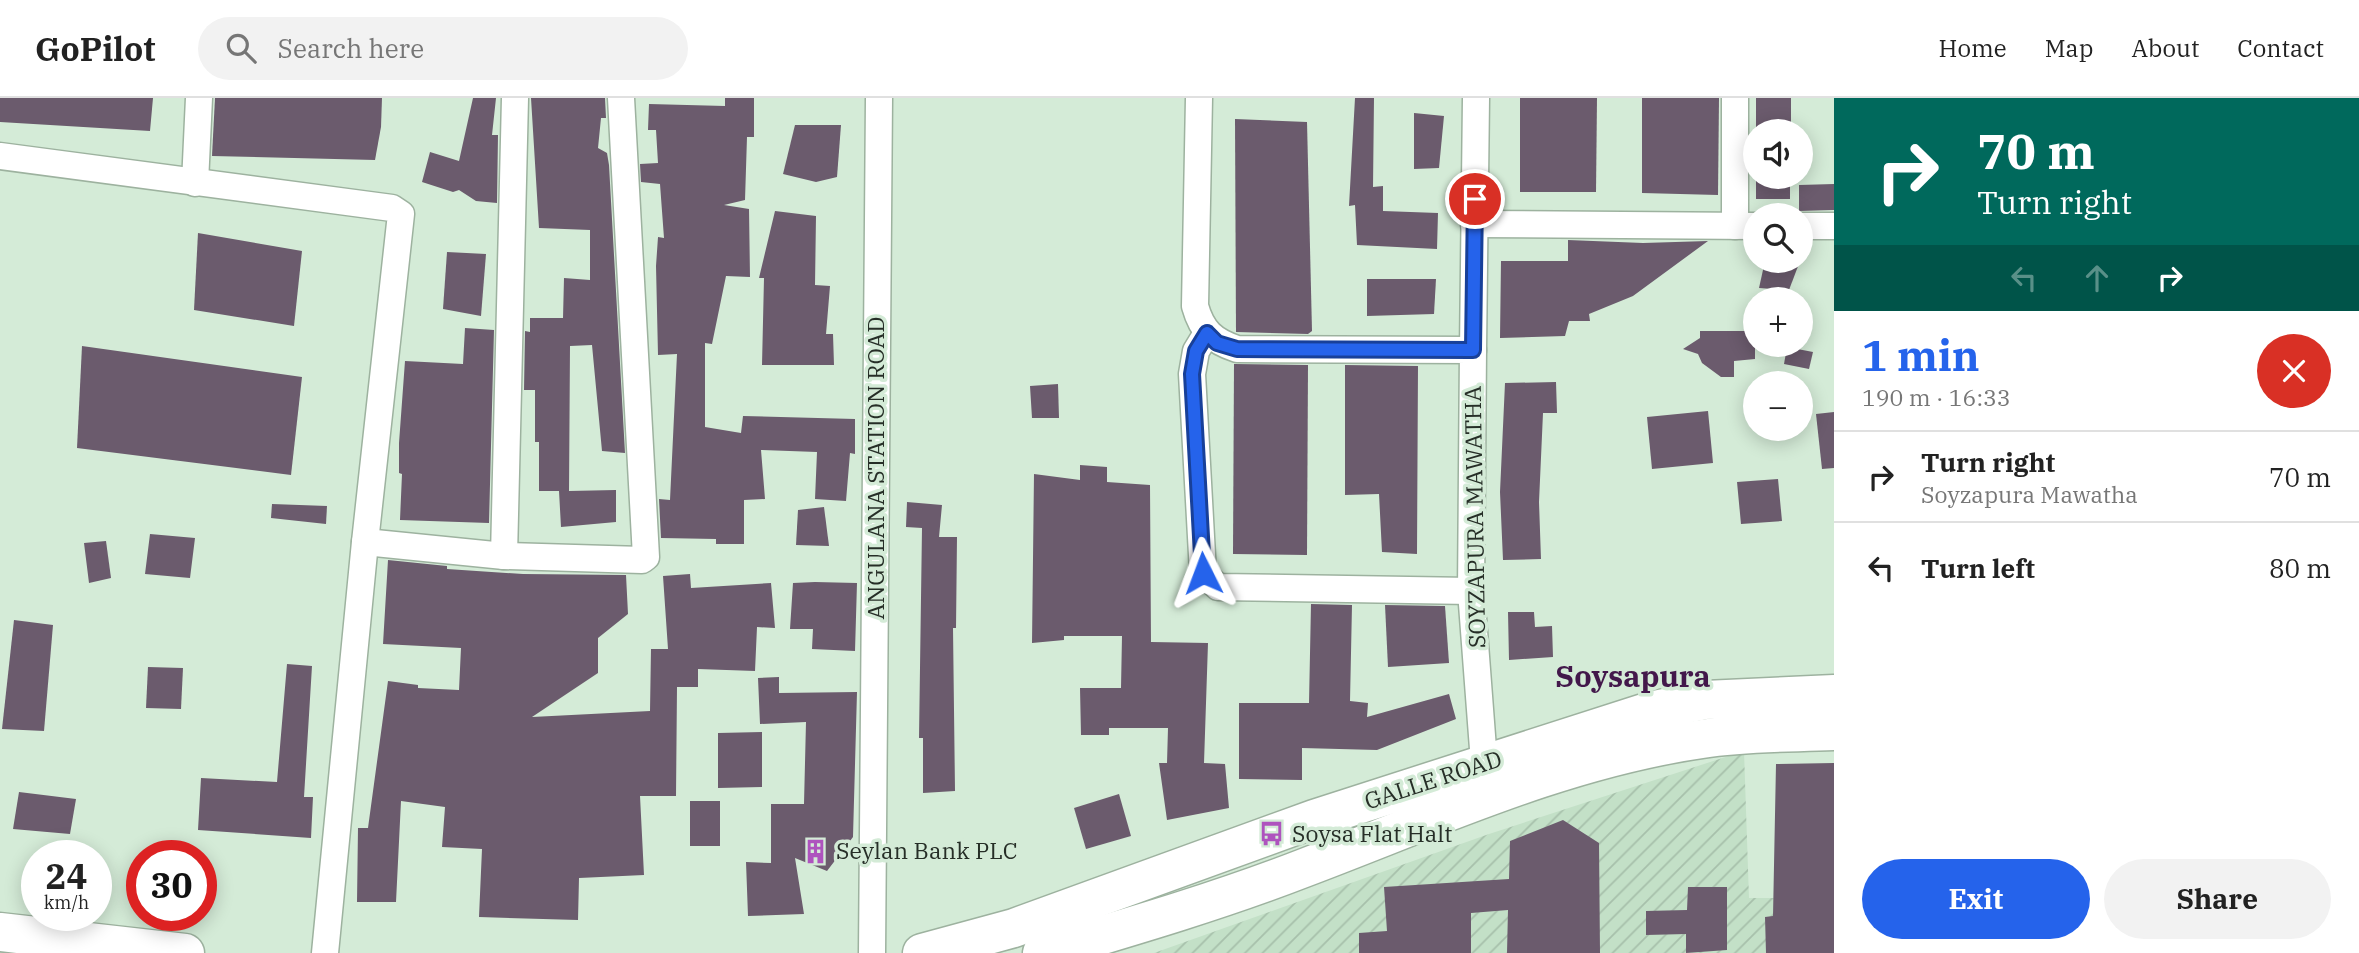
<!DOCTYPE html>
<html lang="en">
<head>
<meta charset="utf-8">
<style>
	body { margin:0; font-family:"IBM Plex Serif",serif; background:#f2f2f2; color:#222; height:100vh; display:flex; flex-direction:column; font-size:26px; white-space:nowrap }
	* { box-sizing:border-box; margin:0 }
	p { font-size:23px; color:#767676 }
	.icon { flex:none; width:38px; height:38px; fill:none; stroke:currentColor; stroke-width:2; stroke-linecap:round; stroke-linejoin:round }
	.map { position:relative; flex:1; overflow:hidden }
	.drawer { display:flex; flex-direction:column; background:#fff; width:525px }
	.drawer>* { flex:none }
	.guide { background:#00695c; color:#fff; overflow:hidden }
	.controls { position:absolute; left:1743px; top:21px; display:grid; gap:14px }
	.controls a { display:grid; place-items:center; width:70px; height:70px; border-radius:50%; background:#fff; box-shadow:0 4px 18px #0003; font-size:35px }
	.speed { position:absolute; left:21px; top:742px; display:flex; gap:14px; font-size:35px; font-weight:700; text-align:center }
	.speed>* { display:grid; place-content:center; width:91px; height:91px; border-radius:50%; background:#fff; box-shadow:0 4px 18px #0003; line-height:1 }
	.speed small { font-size:18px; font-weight:400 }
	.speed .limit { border:10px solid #d22; background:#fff; color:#111 }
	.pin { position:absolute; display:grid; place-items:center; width:60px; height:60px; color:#fff; margin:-30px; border:4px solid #fff; border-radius:50%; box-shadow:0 2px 7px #0007 }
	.me { position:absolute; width:77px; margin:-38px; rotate:357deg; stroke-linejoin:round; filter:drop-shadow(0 0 5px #0008) }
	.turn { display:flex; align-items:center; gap:24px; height:147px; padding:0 28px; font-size:32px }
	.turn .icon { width:91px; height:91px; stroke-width:2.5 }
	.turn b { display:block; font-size:49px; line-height:60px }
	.lanes { display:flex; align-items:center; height:66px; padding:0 28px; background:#0003; justify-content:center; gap:35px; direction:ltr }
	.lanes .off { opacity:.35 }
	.round { display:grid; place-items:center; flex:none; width:74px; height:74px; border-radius:37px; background:#f2f2f2 }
	.overview { display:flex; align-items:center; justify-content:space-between; height:119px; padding:0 28px }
	h1 { font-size:42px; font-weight:700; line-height:52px; color:#2563eb }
	.action { display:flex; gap:14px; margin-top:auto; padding:14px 28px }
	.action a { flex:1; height:80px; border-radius:42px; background:#2563eb; color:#fff; font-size:28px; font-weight:700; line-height:80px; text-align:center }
	.action a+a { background:#f2f2f2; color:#222 }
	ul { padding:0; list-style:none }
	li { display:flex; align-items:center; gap:21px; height:91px; padding:0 28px; border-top:2px solid #e0e0e0 }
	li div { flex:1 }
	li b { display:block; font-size:26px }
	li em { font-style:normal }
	header { display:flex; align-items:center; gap:42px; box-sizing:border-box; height:98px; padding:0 35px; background:#fff; border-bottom:2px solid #e0e0e0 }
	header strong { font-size:33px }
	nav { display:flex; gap:38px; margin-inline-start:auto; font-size:24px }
	.search { width:490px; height:63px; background:#f2f2f2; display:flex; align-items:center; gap:18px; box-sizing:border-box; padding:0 24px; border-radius:38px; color:#767676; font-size:26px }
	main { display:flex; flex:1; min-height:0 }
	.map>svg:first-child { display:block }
	.industrial { fill:url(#industrial-furrows) }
	.building { fill:#6b5b6d }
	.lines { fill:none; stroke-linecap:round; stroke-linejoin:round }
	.minor-casing { stroke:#9db29f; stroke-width:29 }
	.highway-casing { stroke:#9db29f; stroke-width:41 }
	.minor { stroke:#fff; stroke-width:26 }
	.highway { stroke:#fff; stroke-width:38 }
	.route-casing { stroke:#184099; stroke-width:18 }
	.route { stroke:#2563eb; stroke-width:12 }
	.labels { text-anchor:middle; stroke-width:7; stroke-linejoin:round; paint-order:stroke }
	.street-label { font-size:23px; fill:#262e27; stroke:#d4ebd7 }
	.poi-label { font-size:23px; fill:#262e27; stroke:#d4ebd7; text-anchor:start }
	.district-label { font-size:30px; font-weight:bold; fill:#43184b; stroke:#d4ebd7 }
</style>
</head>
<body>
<header>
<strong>GoPilot</strong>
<div class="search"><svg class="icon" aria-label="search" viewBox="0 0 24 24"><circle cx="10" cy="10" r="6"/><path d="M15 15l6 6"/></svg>Search here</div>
<nav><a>Home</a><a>Map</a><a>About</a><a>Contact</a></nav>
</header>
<main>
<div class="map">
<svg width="1834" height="855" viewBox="0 0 1834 855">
	<defs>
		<pattern id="industrial-furrows" width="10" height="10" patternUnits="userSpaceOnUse" patternTransform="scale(1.75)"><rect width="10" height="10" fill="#c3e0c7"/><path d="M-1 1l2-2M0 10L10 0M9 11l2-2" fill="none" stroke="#a7c0ab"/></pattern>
	</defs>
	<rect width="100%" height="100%" fill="#d4ebd7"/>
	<path class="industrial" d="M 1744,653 L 1749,800 L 1834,800 L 1834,855 L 1154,855 L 1489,736 Z"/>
	<g class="building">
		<path d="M 0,0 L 153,0 L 150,33 L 0,24 Z"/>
		<path d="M 215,0 L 382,0 L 381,29 L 375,62 L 212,58 Z"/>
		<path d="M 473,0 L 496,0 L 492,37 L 498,37 L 497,105 L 476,103 L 459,92 L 453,94 L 422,84 L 430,54 L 459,63 Z"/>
		<path d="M 531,0 L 605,0 L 606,20 L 601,20 L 598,50 L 607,55 L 609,67 L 625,355 L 602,353 L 592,247 L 570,248 L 569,393 L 616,392 L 616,424 L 561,429 L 559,393 L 539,393 L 539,344 L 535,344 L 535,292 L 524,292 L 525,233 L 530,234 L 530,220 L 563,220 L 564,180 L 590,182 L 590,132 L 539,130 Z"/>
		<path d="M 725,0 L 754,0 L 754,39 L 747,39 L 745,102 L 724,107 L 749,111 L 750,179 L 726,178 L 712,246 L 705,245 L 705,329 L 741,335 L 743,318 L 855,321 L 855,356 L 850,355 L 846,403 L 815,401 L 817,354 L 761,352 L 765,401 L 744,402 L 744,446 L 716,446 L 716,441 L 661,440 L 659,401 L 670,402 L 677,256 L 658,257 L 656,168 L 658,139 L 664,140 L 660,86 L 641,84 L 640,66 L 658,65 L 656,32 L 648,32 L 649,6 L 725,8 Z"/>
		<path d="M 1355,0 L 1374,0 L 1373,89 L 1383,88 L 1383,113 L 1438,115 L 1437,151 L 1357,147 L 1355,107 L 1349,108 Z"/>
		<path d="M 1520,0 L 1597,0 L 1596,94 L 1520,94 Z"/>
		<path d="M 1642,0 L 1719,0 L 1718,97 L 1642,95 Z"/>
		<rect x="1756" y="0" width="35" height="33"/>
		<path d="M 1414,15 L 1444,18 L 1439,70 L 1414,71 Z"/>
		<path d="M 1235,21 L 1307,24 L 1312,233 L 1308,236 L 1236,234 Z"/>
		<path d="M 795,27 L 841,27 L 837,79 L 816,84 L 783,76 Z"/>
		<rect x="1756" y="79" width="34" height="22"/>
		<path d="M 1834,86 L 1834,112 L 1799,113 L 1799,87 Z"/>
		<path d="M 775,113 L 816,118 L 815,187 L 830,188 L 826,236 L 833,236 L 834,267 L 762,267 L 764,180 L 759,180 Z"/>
		<path d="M 198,135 L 302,153 L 294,228 L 194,212 Z"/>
		<path d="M 1568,142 L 1643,145 L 1708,143 L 1633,198 L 1589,216 L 1590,223 L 1569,223 L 1565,238 L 1500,240 L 1501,163 L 1568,163 Z"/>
		<path d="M 447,154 L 486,156 L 481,218 L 443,211 Z"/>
		<path d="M 1765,163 L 1800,163 L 1789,192 L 1759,190 Z"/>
		<path d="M 1367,181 L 1436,181 L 1434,216 L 1367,218 Z"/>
		<path d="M 465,230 L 494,232 L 489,425 L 400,422 L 402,376 L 399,375 L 399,345 L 405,263 L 463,266 Z"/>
		<path d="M 1700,233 L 1755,233 L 1755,261 L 1734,263 L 1734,279 L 1721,279 L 1702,265 L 1698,256 L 1683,251 L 1700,240 Z"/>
		<path d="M 82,248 L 302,279 L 291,377 L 77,350 Z"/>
		<path d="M 1787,249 L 1813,254 L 1809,271 L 1784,266 Z"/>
		<path d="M 1234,266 L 1308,267 L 1307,457 L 1233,456 Z"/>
		<path d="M 1345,267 L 1418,268 L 1417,456 L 1382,454 L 1379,396 L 1345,397 Z"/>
		<path d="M 1556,284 L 1557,315 L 1543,315 L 1539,404 L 1541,461 L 1503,462 L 1500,394 L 1505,285 Z"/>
		<path d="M 1058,286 L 1059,320 L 1032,320 L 1030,288 Z"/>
		<path d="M 1708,313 L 1713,365 L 1652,371 L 1647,319 Z"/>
		<path d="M 1834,314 L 1834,370 L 1822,371 L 1816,316 Z"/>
		<path d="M 1080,367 L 1107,369 L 1107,384 L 1150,387 L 1151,544 L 1208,545 L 1204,665 L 1225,666 L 1229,710 L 1167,722 L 1159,665 L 1167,665 L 1168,630 L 1109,630 L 1109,637 L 1081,637 L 1080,590 L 1121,590 L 1122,538 L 1064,538 L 1064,542 L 1032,545 L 1034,376 L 1080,382 Z"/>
		<path d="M 1778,381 L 1782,423 L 1741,426 L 1737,384 Z"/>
		<path d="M 907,404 L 942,407 L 939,439 L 957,439 L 956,530 L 953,530 L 955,693 L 923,695 L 923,640 L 919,640 L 922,430 L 906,429 Z"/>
		<path d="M 272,406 L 327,408 L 326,426 L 271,420 Z"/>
		<path d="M 824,409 L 829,448 L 796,447 L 798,412 Z"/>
		<path d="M 150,436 L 195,440 L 190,480 L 145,476 Z"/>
		<path d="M 106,443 L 111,480 L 89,485 L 84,445 Z"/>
		<path d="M 388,462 L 447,468 L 447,471 L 523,476 L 626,477 L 628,516 L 598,540 L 598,575 L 532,619 L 650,613 L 651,551 L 668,551 L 663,478 L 690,476 L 691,490 L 771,485 L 775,530 L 757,529 L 755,573 L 698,571 L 698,589 L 677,589 L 676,698 L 640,698 L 644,777 L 579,780 L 578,822 L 479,819 L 482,751 L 442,749 L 445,709 L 401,703 L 396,804 L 357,804 L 358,730 L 368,730 L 388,583 L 418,587 L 418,590 L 459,592 L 461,550 L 383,546 Z"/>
		<path d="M 815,484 L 857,485 L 855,553 L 812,551 L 813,531 L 790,531 L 793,485 Z"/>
		<path d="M 1311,506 L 1352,507 L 1350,603 L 1368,605 L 1367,619 L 1449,596 L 1456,621 L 1377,652 L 1302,650 L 1302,682 L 1239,681 L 1239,605 L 1309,605 Z"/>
		<path d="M 1385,507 L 1445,508 L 1449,565 L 1388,569 Z"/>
		<path d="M 1508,514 L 1534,514 L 1535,529 L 1552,528 L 1553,559 L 1509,562 Z"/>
		<path d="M 14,522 L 53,527 L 44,633 L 2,631 Z"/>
		<path d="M 287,566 L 312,568 L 304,699 L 313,699 L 311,740 L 198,732 L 201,680 L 277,684 Z"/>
		<path d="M 148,569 L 183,570 L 181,611 L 146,610 Z"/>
		<path d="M 779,579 L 779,595 L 857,594 L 853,739 L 827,773 L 795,760 L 804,816 L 748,818 L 746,764 L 771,765 L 771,706 L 804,706 L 806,624 L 760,626 L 758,580 Z"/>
		<path d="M 762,634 L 762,689 L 718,690 L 718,635 Z"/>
		<path d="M 1834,665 L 1834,855 L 1766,855 L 1765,819 L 1773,818 L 1776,666 Z"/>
		<path d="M 19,694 L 76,701 L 70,736 L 13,731 Z"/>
		<path d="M 1119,696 L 1131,738 L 1086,751 L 1074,710 Z"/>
		<rect x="690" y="703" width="30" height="45"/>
		<path d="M 1563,722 L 1599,745 L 1600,855 L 1507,855 L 1508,812 L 1471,815 L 1471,855 L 1359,855 L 1359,835 L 1387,833 L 1384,789 L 1509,781 L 1510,743 Z"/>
		<path d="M 1688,789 L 1727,789 L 1727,852 L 1686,855 L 1686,836 L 1646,837 L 1646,813 L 1687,812 Z"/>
	</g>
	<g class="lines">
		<defs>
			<g id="minor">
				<path d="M 1199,0 L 1195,208 C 1202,233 1213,243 1237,251 L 1473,252 L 1471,493 L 1484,664 L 1489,680"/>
				<path d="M 1735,0 L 1735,128"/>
				<path d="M 0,58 L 392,110 L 401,116 L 365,444 L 325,855"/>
				<path d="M 195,85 L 199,0"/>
				<path d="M 1474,126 L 1755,128"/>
				<path d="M 1801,128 L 1834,128"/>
				<path d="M 1207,235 L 1196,253 L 1192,276 L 1203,475 L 1218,489 L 1471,493"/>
				<path d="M 1473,252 L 1476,0"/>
				<path d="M 365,444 L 504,458 L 642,462 L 646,459 L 621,0"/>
				<path d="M 504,458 L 515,0"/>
				<path d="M 872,855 L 879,0"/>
			</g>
			<g id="highway">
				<path d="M 0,834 L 185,855"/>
				<path d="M 922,855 L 1014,830 L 1314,721 L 1650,613 L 1705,602 L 1834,596"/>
				<path d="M 1042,855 C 1130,829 1219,803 1304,770 C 1434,721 1563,661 1702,641 C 1745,634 1790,635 1834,633"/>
			</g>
		</defs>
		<use href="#minor" class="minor-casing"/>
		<use href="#highway" class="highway-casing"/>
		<use href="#minor" class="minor"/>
		<use href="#highway" class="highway"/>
	</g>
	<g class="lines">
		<defs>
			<path id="route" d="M 1203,475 L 1192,276 L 1196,253 L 1207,235 L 1217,245 L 1237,251 L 1473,252 L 1475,101"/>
		</defs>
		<use href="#route" class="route-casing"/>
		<use href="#route" class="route"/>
	</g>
	<defs>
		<symbol id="bus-bare" viewBox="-9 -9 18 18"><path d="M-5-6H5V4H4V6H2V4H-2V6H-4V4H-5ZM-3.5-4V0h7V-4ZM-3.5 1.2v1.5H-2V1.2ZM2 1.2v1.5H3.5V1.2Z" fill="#ae53be" stroke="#d4ebd7" stroke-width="2.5" paint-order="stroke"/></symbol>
		<symbol id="building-bare" viewBox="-9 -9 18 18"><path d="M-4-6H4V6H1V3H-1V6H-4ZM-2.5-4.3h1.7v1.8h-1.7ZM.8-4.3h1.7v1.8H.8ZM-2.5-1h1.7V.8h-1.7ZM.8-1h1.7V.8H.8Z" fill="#ae53be" stroke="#d4ebd7" stroke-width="2.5" paint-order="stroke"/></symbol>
	</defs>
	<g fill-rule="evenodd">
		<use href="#bus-bare" x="1254" y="718" width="35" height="35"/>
		<use href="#building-bare" x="798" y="736" width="35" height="35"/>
	</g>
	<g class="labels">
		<g class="street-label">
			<text transform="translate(876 370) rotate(-90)" y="8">ANGULANA STATION ROAD</text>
			<text transform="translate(1475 419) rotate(-91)" y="8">SOYZAPURA MAWATHA</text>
			<text transform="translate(1433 682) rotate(-18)" y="8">GALLE ROAD</text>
		</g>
		<g class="poi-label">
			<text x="1292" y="744">Soysa Flat Halt</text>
			<text x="836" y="761">Seylan Bank PLC</text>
		</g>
		<g class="district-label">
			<text x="1633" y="589">Soysapura</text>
		</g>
	</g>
</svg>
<div class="controls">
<a><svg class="icon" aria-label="sound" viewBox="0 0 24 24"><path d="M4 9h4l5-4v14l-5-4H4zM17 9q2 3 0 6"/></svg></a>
<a><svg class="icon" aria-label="search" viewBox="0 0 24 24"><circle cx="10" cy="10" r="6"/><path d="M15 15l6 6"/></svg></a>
<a>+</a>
<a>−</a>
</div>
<div class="speed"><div>24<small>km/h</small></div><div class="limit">30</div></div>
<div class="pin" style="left:1475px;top:101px;background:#d93025"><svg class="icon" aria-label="arrive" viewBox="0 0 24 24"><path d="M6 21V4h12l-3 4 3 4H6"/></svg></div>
<svg class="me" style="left:1203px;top:475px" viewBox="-20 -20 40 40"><path d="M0-17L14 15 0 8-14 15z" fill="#2563eb" stroke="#fff" stroke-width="4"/></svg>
</div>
<section class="drawer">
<div class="guide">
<div class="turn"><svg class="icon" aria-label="right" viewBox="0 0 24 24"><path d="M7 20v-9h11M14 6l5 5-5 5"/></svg><div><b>70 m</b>Turn right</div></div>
<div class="lanes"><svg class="icon off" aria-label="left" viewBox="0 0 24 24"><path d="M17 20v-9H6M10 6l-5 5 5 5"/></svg><svg class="icon off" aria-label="ahead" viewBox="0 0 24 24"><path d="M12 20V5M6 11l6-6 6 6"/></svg><svg class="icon" aria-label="right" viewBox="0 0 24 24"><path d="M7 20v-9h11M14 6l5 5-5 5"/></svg></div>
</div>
<div class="overview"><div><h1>1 min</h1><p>190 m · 16:33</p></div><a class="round" style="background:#d93025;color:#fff"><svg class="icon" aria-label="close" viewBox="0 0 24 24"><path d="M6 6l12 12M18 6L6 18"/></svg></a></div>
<ul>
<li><svg class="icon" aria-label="right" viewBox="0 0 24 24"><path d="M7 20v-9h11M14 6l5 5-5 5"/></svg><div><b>Turn right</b><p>Soyzapura Mawatha</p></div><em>70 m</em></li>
<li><svg class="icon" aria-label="left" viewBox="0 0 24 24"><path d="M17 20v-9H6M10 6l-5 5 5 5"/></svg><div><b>Turn left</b></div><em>80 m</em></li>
</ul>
<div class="action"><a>Exit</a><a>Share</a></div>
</section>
</main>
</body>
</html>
